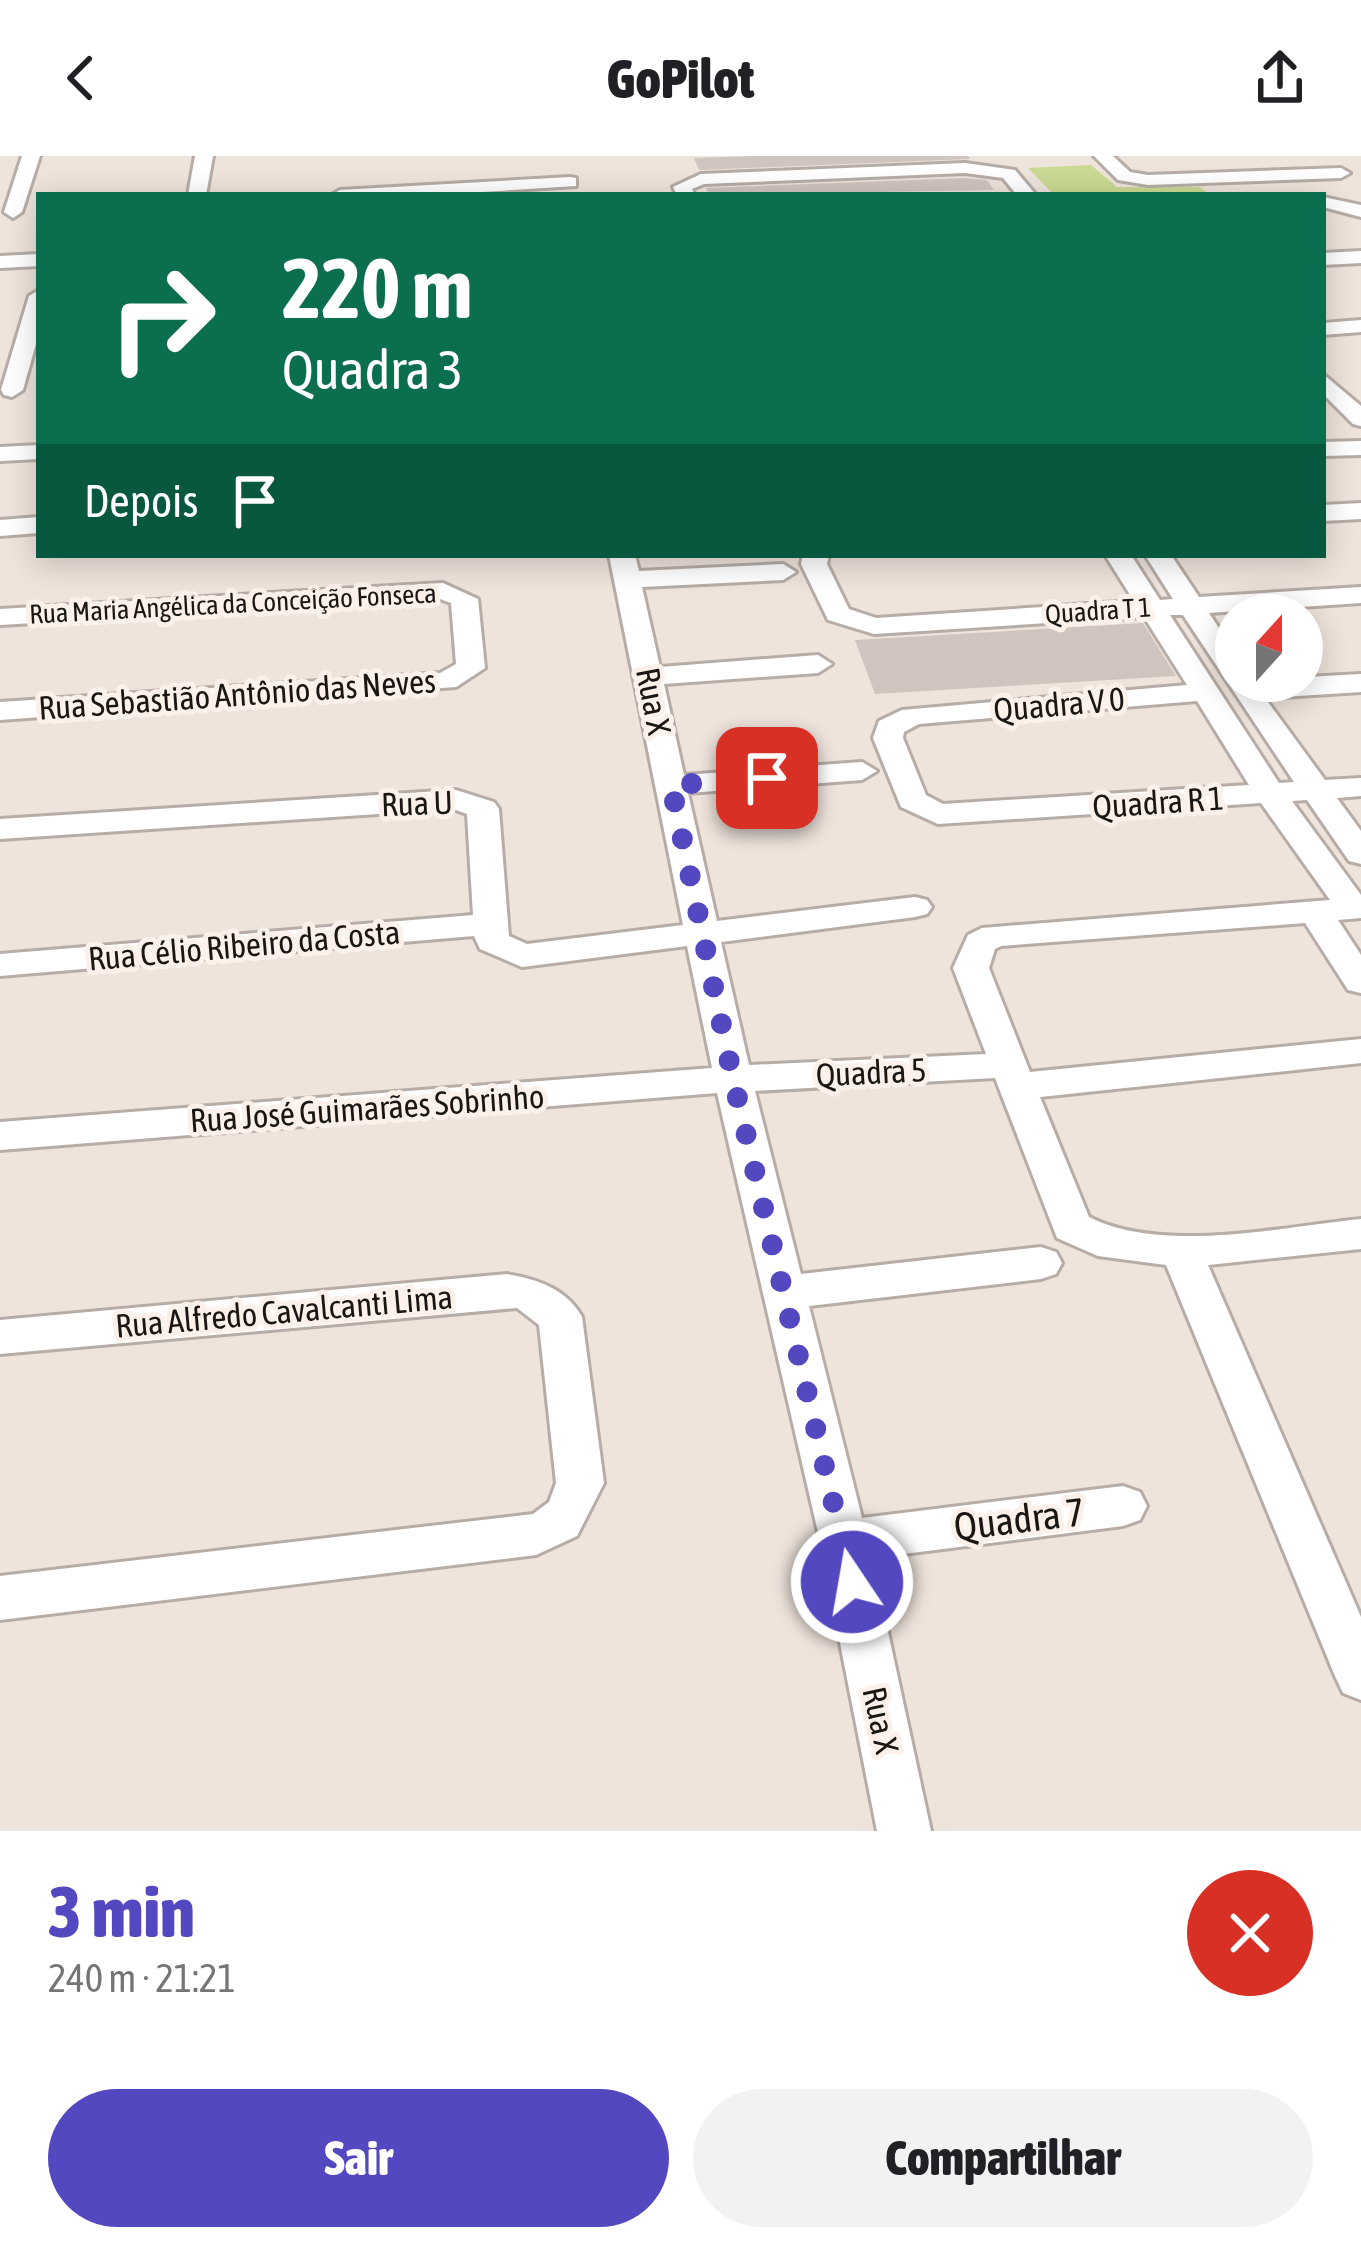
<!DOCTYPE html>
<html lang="pt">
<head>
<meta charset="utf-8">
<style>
	body { margin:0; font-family:"Asap Condensed",sans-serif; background:#f2f2f2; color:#202124; height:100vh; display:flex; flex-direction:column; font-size:45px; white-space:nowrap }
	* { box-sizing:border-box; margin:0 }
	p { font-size:39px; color:#757577 }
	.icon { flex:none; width:66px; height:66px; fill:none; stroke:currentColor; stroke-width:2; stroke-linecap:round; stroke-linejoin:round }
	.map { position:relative; height:1675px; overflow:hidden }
	.drawer { display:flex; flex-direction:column; background:#fff; flex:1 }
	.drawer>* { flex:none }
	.hud { position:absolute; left:36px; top:36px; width:1290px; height:366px; border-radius:0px; box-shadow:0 6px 30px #0003; background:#0b6e4f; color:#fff; overflow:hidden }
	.needle { width:78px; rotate:21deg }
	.controls { position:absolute; left:1215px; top:438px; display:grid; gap:24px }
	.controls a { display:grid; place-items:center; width:108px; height:108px; border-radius:50%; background:#fff; box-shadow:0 6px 30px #0003; font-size:60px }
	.pin { position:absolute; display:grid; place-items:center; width:102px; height:102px; color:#fff; margin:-51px; border-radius:24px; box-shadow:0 6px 18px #0006 }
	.me { position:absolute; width:132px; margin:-66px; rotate:348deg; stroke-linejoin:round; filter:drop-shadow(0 0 9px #0008) }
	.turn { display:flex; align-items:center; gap:42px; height:252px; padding:0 48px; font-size:54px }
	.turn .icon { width:156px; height:156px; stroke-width:2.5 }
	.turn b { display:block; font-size:84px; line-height:102px }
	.then { display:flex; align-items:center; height:114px; padding:0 48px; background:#0003; gap:24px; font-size:45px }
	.round { display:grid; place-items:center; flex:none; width:126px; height:126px; border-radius:63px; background:#f2f2f2 }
	.summary { display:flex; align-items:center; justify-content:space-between; height:204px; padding:0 48px }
	h1 { font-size:72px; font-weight:800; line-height:90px; color:#5448c0 }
	.button { display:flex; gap:24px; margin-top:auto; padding:24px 48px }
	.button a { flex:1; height:138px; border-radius:72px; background:#5448c0; color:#fff; font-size:48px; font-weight:800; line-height:138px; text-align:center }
	.button a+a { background:#f2f2f2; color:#202124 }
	header { display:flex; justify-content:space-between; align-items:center; height:156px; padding:0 48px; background:#fff; font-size:54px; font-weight:800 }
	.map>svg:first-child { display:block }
	.green { fill:#cada93 }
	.building { fill:#d0c5be }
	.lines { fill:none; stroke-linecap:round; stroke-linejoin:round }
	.minor-casing { stroke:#b7ada6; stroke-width:6 }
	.minor { fill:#fff; fill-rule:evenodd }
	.route { stroke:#5448c0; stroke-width:21; stroke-dasharray:0 37.8 }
	.labels { text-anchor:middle; stroke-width:10; stroke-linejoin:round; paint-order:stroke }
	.far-street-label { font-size:27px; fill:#191613; stroke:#fcf1ea }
	.street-label { font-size:33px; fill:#191613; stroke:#fcf1ea }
	.near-street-label { font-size:39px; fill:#191613; stroke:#fcf1ea }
</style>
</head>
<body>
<header><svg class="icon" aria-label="back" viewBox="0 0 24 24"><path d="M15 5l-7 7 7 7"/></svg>GoPilot<svg class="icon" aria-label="share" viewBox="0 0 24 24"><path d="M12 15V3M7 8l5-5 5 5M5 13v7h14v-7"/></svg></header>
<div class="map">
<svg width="1361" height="1675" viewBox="0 0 1361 1675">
	<rect width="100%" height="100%" fill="#efe4dc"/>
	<path class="green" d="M 1091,9 L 1117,31 L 1200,31 L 1210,39 L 1054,39 L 1028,12 Z"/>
	<g class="building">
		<path d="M 754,0 L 968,0 L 970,3 L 699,14 L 694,2 Z"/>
		<path d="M 965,22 L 987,24 L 994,34 L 709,39 L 706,32 Z"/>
		<path d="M 1143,467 L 1176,520 L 875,538 L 855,484 Z"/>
	</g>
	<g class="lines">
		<defs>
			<g id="minor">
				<path d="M 22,0 L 40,0 L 22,56 L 13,62 L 4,56 Z"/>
				<path d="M 195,0 L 213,0 L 206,39 L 188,39 Z"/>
				<path d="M 1094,0 L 1113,0 L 1130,16 L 1148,19 L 1341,12 L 1350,17 L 1341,22 L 1148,29 L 1118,24 Z"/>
				<path d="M 965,7 L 1015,14 L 1036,39 L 1017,39 L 1003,22 L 965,17 L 704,28 L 692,33 L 695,39 L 677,39 L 673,31 L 701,18 Z"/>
				<path d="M 570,21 L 576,22 L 576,30 L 435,39 L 331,39 L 340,34 Z"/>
				<path d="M 1323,41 L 1361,49 L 1361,61 L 1323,51 Z"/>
				<path d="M 1361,95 L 1361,107 L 1323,109 L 1323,97 Z"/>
				<path d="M 39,98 L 39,110 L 0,112 L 0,100 Z"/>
				<path d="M 39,134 L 39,177 L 23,234 L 12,241 L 4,239 L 1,234 L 29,140 Z"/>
				<path d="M 1361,164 L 1361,176 L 1323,179 L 1323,167 Z"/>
				<path d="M 1323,218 L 1361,250 L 1361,270 L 1353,268 L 1323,238 Z"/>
				<path d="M 1361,285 L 1361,299 L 1323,300 L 1323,286 Z"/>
				<path d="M 39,289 L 39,303 L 0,305 L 0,291 Z"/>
				<path d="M 1361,347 L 1361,363 L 1323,365 L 1323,349 Z"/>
				<path d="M 39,361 L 39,377 L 0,380 L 0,364 Z"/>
				<path d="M 609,399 L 635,399 L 639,415 L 783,408 L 796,416 L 783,424 L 642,431 L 660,511 L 818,499 L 832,508 L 818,517 L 664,528 L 684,619 L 862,606 L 877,615 L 862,624 L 688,637 L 717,765 L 915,741 L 927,744 L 932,751 L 927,758 L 915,761 L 721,786 L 749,909 L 986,898 L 953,812 L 968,779 L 982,772 L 1330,744 L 1261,647 L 938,668 L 901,651 L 873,582 L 879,565 L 902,554 L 1187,529 L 1144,461 L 874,478 L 828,464 L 801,408 L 803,399 L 829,399 L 827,408 L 849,453 L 876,462 L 1134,445 L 1105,399 L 1131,399 L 1160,444 L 1173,443 L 1145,399 L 1171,399 L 1199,441 L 1361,431 L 1361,447 L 1209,457 L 1236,498 L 1236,525 L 1361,518 L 1361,536 L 1265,542 L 1325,624 L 1361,622 L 1361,640 L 1337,642 L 1361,675 L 1361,708 L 1349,705 L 1307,644 L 1292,645 L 1361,739 L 1361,762 L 1338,764 L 1361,799 L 1361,837 L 1348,834 L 1305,767 L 1001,790 L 995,793 L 989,812 L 1030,916 L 1361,883 L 1361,907 L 1040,941 L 1089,1061 C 1162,1098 1281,1071 1361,1063 L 1361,1093 L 1208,1109 L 1361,1461 L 1361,1544 L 1343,1537 L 1335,1520 L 1166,1109 L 1098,1100 L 1057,1082 L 995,922 L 755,935 L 801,1118 L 1041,1091 L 1056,1096 L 1062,1107 L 1056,1118 L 1041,1123 L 809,1150 L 862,1362 L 1123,1330 L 1140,1336 L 1147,1350 L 1140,1364 L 1123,1370 L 872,1402 L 931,1675 L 877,1675 L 820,1385 L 717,937 L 0,994 L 0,966 L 712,912 L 687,790 L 522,811 L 480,793 L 474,780 L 0,820 L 0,798 L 473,759 L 467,658 L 453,653 L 0,683 L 0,663 L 456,634 L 494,646 L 499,653 L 509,780 L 527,788 L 683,769 ZM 1170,459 L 1183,459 L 1294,626 L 1279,627 ZM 1197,545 L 1249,629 L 943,648 L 926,639 L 903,582 L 904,576 L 919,568 Z"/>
				<path d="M 443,427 L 478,443 L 485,512 L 456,531 L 0,564 L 0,546 L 440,517 L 456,508 L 451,447 L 440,443 L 0,469 L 0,453 Z"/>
				<path d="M 507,1118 C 537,1123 567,1133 582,1161 L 604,1327 L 577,1380 L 536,1399 L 0,1464 L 0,1420 L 533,1358 L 549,1346 L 556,1327 L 539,1169 L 517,1152 L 0,1198 L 0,1164 Z"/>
			</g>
		</defs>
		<use href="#minor" class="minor-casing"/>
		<use href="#minor" class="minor"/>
	</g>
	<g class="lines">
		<path class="route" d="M 767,622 L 671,629 L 733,923 L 852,1426"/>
	</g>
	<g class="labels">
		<g class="far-street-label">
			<text transform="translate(233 448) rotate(-3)" y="9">Rua Maria Angélica da Conceição Fonseca</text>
			<text transform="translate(1098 455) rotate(-4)" y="9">Quadra T 1</text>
		</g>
		<g class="street-label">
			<text transform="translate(237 538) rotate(-4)" y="12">Rua Sebastião Antônio das Neves</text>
			<text transform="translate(654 545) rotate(79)" y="12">Rua X</text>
			<text transform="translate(1059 548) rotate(-5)" y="12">Quadra V 0</text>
			<text transform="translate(1158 646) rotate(-4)" y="12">Quadra R 1</text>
			<text transform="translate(417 647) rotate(-2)" y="12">Rua U</text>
			<text transform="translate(244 789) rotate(-5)" y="12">Rua Célio Ribeiro da Costa</text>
			<text transform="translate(871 916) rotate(-3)" y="12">Quadra 5</text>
			<text transform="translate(367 952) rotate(-4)" y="12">Rua José Guimarães Sobrinho</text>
			<text transform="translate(284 1155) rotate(-5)" y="12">Rua Alfredo Cavalcanti Lima</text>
			<text transform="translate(881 1564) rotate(78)" y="12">Rua X</text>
		</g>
		<g class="near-street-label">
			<text transform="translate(1019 1363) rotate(-7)" y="14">Quadra 7</text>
		</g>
	</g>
</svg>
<div class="controls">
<a><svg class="needle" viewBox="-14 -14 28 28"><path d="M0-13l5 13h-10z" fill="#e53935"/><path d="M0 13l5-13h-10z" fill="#757577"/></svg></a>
</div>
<div class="pin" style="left:767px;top:622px;background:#d93025"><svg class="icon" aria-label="arrive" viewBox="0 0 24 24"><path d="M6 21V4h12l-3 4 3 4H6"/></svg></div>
<svg class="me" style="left:852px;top:1426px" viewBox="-20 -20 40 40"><circle r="17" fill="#5448c0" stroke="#fff" stroke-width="3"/><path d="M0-11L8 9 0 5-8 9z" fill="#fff"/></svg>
<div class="hud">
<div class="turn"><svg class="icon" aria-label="right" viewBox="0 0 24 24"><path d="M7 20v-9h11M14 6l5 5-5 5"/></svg><div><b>220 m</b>Quadra 3</div></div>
<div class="then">Depois<svg class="icon" aria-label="arrive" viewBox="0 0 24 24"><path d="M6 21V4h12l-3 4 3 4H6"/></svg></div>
</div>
</div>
<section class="drawer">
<div class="summary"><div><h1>3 min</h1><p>240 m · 21:21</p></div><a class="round" style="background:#d93025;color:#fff"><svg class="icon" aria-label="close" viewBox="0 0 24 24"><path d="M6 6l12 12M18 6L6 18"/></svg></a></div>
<div class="button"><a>Sair</a><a>Compartilhar</a></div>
</section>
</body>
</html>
